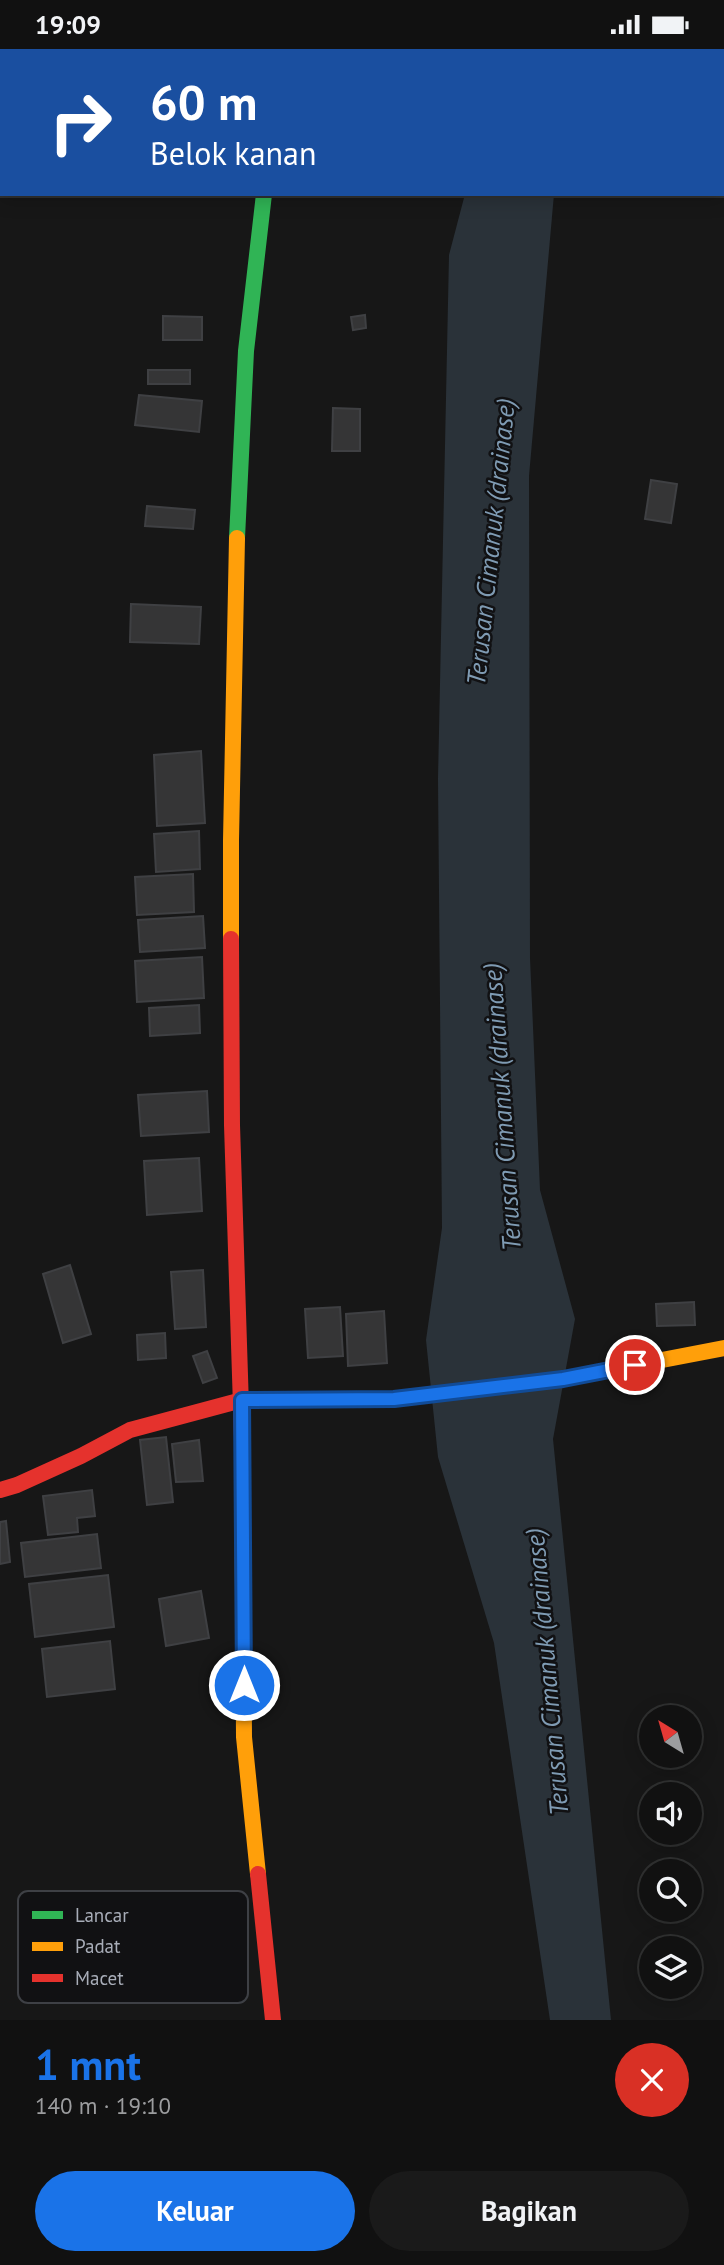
<!DOCTYPE html>
<html lang="id">
<head>
<meta charset="utf-8">
<style>
	body { margin:0; font-family:"PT Sans",sans-serif; background:#1a1a1a; color:#f1f3f6; height:100vh; display:flex; flex-direction:column; font-size:26px; white-space:nowrap }
	* { box-sizing:border-box; margin:0 }
	p { font-size:23px; color:#9c9d9f }
	.icon { flex:none; width:38px; height:38px; fill:none; stroke:currentColor; stroke-width:2; stroke-linecap:round; stroke-linejoin:round }
	.map { position:relative; height:1971px; overflow:hidden }
	.details { display:flex; flex-direction:column; background:#111; flex:1 }
	.details>* { flex:none }
	.top-card { position:absolute; left:0px; top:0px; width:724px; height:147px; box-shadow:0 4px 18px #0003,0 0 0 2px #303131; background:#1a4fa0; color:#fff; overflow:hidden }
	.needle { width:46px; rotate:323deg }
	.controls { position:absolute; left:639px; top:1656px; display:grid; gap:14px }
	.controls a { display:grid; place-items:center; width:63px; height:63px; border-radius:50%; background:#111; box-shadow:0 4px 18px #0003,0 0 0 2px #303131; font-size:35px }
	.pin { position:absolute; display:grid; place-items:center; width:60px; height:60px; color:#fff; margin:-30px; border:4px solid #fff; border-radius:50%; box-shadow:0 2px 7px #0007 }
	.me { position:absolute; width:77px; margin:-38px; rotate:0deg; stroke-linejoin:round; filter:drop-shadow(0 0 5px #0008) }
	.turn { display:flex; align-items:center; gap:24px; height:147px; padding:0 35px; font-size:32px }
	.turn .icon { width:91px; height:91px; stroke-width:2.5 }
	.turn b { display:block; font-size:49px; line-height:60px }
	.round { display:grid; place-items:center; flex:none; width:74px; height:74px; border-radius:37px; background:#1a1a1a }
	.head { display:flex; align-items:center; justify-content:space-between; height:119px; padding:0 35px }
	h1 { font-size:42px; font-weight:600; line-height:52px; color:#1a73e8 }
	.cta { display:flex; gap:14px; margin-top:auto; padding:14px 35px }
	.cta a { flex:1; height:80px; border-radius:42px; background:#1a73e8; color:#fff; font-size:28px; font-weight:600; line-height:80px; text-align:center }
	.cta a+a { background:#1a1a1a; color:#f1f3f6 }
	.status { display:flex; justify-content:space-between; align-items:center; height:49px; padding:0 35px; background:#111; direction:ltr }
	.status svg { height:19px; fill:currentColor }
	.map>svg:first-child { display:block }
	.water { fill:#2a3239 }
	.building { fill:#353536; stroke:#3f4043; stroke-width:2 }
	.lines { fill:none; stroke-linecap:round; stroke-linejoin:round }
	.street { stroke:#4b4c50; stroke-width:28 }
	.fast { stroke:#30b455; stroke-width:16 }
	.slow { stroke:#ff9f0a; stroke-width:16 }
	.jam { stroke:#e5322d; stroke-width:16 }
	.route-casing { stroke:#114b97; stroke-width:18 }
	.route { stroke:#1a73e8; stroke-width:12 }
	.labels { text-anchor:middle; stroke-width:5; stroke-linejoin:round; paint-order:stroke }
	.water-label { font-size:26px; font-style:italic; fill:#7f9bb3; stroke:#111113 }
	.key { fill:#111113; stroke:#3e4045; stroke-width:2 }
	.key-label { font-size:19px; fill:#a8adb8 }
</style>
</head>
<body>
<div class="status"><b>19:09</b><svg viewBox="0 0 49 12"><path d="M0 12V9h3v3zM5 12V6h3v6zM10 12V3h3v9zM15 12V0h3v12zM26 1h20v11H26zM47 4h2v5h-2z"/></svg></div>
<div class="map">
<svg width="724" height="1971" viewBox="0 0 724 1971">
	<rect width="100%" height="100%" fill="#171717"/>
	<path class="water" d="M 465,145 L 554,145 L 529,427 L 530,909 L 540,1141 L 575,1270 L 553,1390 L 611,1971 L 550,1971 L 494,1594 L 438,1408 L 426,1291 L 442,1179 L 438,730 L 449,206 Z"/>
	<g class="building">
		<path d="M 365,266 L 366,279 L 353,281 L 351,268 Z"/>
		<path d="M 163,267 L 202,268 L 202,291 L 163,291 Z"/>
		<rect x="148" y="321" width="42" height="14"/>
		<path d="M 139,346 L 202,352 L 199,383 L 135,376 Z"/>
		<path d="M 333,359 L 360,360 L 360,402 L 332,402 Z"/>
		<path d="M 651,431 L 677,435 L 671,474 L 645,470 Z"/>
		<path d="M 147,457 L 195,461 L 193,480 L 145,477 Z"/>
		<path d="M 131,555 L 201,558 L 199,595 L 130,593 Z"/>
		<path d="M 201,702 L 205,774 L 157,777 L 154,706 Z"/>
		<path d="M 199,782 L 200,820 L 156,823 L 154,785 Z"/>
		<path d="M 193,825 L 194,863 L 137,866 L 135,828 Z"/>
		<path d="M 203,867 L 205,899 L 140,903 L 138,871 Z"/>
		<path d="M 202,908 L 204,949 L 137,953 L 135,912 Z"/>
		<path d="M 199,956 L 200,984 L 150,987 L 149,959 Z"/>
		<path d="M 207,1042 L 209,1083 L 141,1087 L 138,1046 Z"/>
		<path d="M 199,1109 L 202,1162 L 147,1166 L 144,1112 Z"/>
		<path d="M 70,1216 L 91,1285 L 63,1294 L 43,1225 Z"/>
		<path d="M 203,1221 L 206,1278 L 175,1280 L 171,1223 Z"/>
		<path d="M 694,1253 L 695,1276 L 657,1277 L 656,1255 Z"/>
		<path d="M 340,1258 L 343,1307 L 308,1309 L 305,1260 Z"/>
		<path d="M 384,1262 L 387,1314 L 348,1317 L 346,1265 Z"/>
		<path d="M 165,1284 L 166,1309 L 138,1311 L 137,1286 Z"/>
		<path d="M 207,1302 L 217,1329 L 203,1334 L 193,1307 Z"/>
		<path d="M 166,1388 L 173,1453 L 147,1456 L 140,1391 Z"/>
		<path d="M 199,1391 L 203,1432 L 176,1433 L 172,1395 Z"/>
		<path d="M 92,1441 L 95,1467 L 77,1469 L 78,1483 L 48,1486 L 43,1447 Z"/>
		<path d="M 6,1472 L 10,1513 L 0,1515 L 0,1473 Z"/>
		<path d="M 97,1485 L 101,1519 L 25,1528 L 21,1494 Z"/>
		<path d="M 108,1526 L 114,1578 L 35,1588 L 29,1535 Z"/>
		<path d="M 201,1542 L 209,1589 L 166,1597 L 159,1550 Z"/>
		<path d="M 110,1592 L 115,1640 L 47,1648 L 42,1600 Z"/>
	</g>
	<g class="lines">
		<path class="street" d="M 281,2 L 282,0"/>
		<path class="fast" d="M 237,489 L 246,302 L 264,145"/>
		<g class="slow">
			<path d="M 231,890 L 231,791 L 237,489"/>
			<path d="M 284,1351 L 394,1350 L 563,1330 L 724,1299"/>
			<path d="M 242,1389 L 244,1688 L 258,1825"/>
		</g>
		<g class="jam">
			<path d="M 231,890 L 232,1076 L 242,1389"/>
			<path d="M 0,1441 L 17,1436 L 81,1407 L 130,1381 L 242,1351 L 284,1351"/>
			<path d="M 258,1825 L 273,1971"/>
		</g>
	</g>
	<g class="lines">
		<defs>
			<path id="route" d="M 244,1636 L 242,1351 L 394,1350 L 563,1330 L 635,1316"/>
		</defs>
		<use href="#route" class="route-casing"/>
		<use href="#route" class="route"/>
	</g>
	<g class="labels">
		<g class="water-label">
			<text transform="translate(491 493) rotate(-84)" y="9">Terusan Cimanuk (drainase)</text>
			<text transform="translate(502 1058) rotate(-94)" y="9">Terusan Cimanuk (drainase)</text>
			<text transform="translate(547 1623) rotate(-95)" y="9">Terusan Cimanuk (drainase)</text>
		</g>
	</g>
	<rect x="18" y="1842" width="230" height="112" rx="10" class="key"/>
	<rect x="32" y="1862" width="31" height="8" fill="#30b455"/>
	<rect x="32" y="1893" width="31" height="9" fill="#ff9f0a"/>
	<rect x="32" y="1925" width="31" height="8" fill="#e5322d"/>
	<g class="key-label">
		<text x="75" y="1873">Lancar</text>
		<text x="75" y="1904">Padat</text>
		<text x="75" y="1936">Macet</text>
	</g>
</svg>
<div class="controls">
<a><svg class="needle" viewBox="-14 -14 28 28"><path d="M0-13l5 13h-10z" fill="#e53935"/><path d="M0 13l5-13h-10z" fill="#9c9d9f"/></svg></a>
<a><svg class="icon" aria-label="sound" viewBox="0 0 24 24"><path d="M4 9h4l5-4v14l-5-4H4zM17 9q2 3 0 6"/></svg></a>
<a><svg class="icon" aria-label="search" viewBox="0 0 24 24"><circle cx="10" cy="10" r="6"/><path d="M15 15l6 6"/></svg></a>
<a><svg class="icon" aria-label="layers" viewBox="0 0 24 24"><path d="M12 4l9 5-9 5-9-5zM3 14l9 5 9-5"/></svg></a>
</div>
<div class="pin" style="left:635px;top:1316px;background:#d93025"><svg class="icon" aria-label="arrive" viewBox="0 0 24 24"><path d="M6 21V4h12l-3 4 3 4H6"/></svg></div>
<svg class="me" style="left:244px;top:1636px" viewBox="-20 -20 40 40"><circle r="17" fill="#1a73e8" stroke="#fff" stroke-width="3"/><path d="M0-11L8 9 0 5-8 9z" fill="#fff"/></svg>
<div class="top-card">
<div class="turn"><svg class="icon" aria-label="right" viewBox="0 0 24 24"><path d="M7 20v-9h11M14 6l5 5-5 5"/></svg><div><b>60 m</b>Belok kanan</div></div>
</div>
</div>
<section class="details">
<div class="head"><div><h1>1 mnt</h1><p>140 m · 19:10</p></div><a class="round" style="background:#d93025;color:#fff"><svg class="icon" aria-label="close" viewBox="0 0 24 24"><path d="M6 6l12 12M18 6L6 18"/></svg></a></div>
<div class="cta"><a>Keluar</a><a>Bagikan</a></div>
</section>
</body>
</html>
